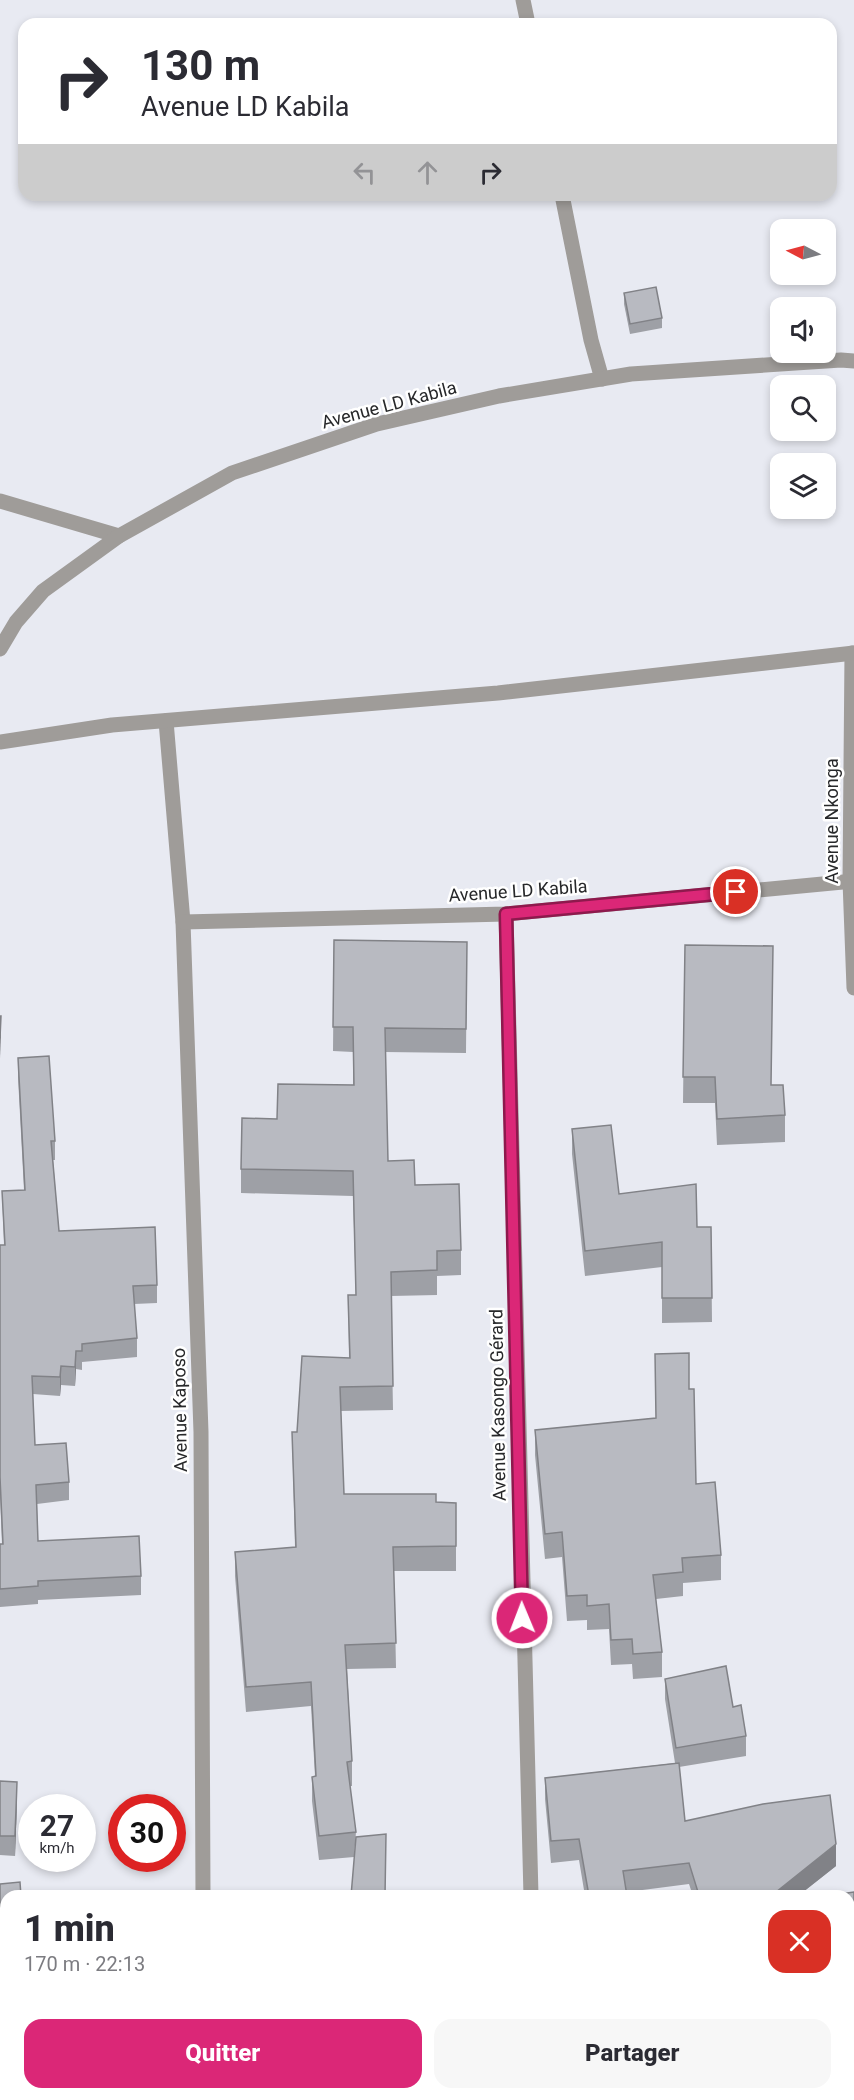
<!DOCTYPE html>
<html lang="fr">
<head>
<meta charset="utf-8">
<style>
	body { margin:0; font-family:Roboto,sans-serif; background:#f7f7f7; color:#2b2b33; height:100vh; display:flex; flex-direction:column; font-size:22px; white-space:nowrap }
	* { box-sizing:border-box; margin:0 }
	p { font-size:20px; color:#7c7c81 }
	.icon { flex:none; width:33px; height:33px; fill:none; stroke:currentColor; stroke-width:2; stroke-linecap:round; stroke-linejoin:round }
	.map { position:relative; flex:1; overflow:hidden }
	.sheet { position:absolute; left:0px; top:1890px; width:855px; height:210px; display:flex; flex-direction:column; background:#fff; border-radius:18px 18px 0 0; box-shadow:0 3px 9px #0003 }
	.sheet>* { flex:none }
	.top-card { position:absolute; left:18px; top:18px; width:819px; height:183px; border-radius:18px; box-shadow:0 3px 9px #0003; background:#fff; color:#2b2b33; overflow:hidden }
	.needle { width:39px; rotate:276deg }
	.buttons { position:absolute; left:770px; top:219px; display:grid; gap:12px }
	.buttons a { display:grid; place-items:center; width:66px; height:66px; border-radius:12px; background:#fff; box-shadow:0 3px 9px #0003; font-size:30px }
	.speed { position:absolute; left:18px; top:1794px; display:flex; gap:12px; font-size:30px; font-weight:700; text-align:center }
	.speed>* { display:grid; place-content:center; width:78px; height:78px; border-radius:50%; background:#fff; box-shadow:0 3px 9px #0003; line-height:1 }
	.speed small { font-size:15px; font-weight:400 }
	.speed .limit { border:9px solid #d22; background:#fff; color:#111 }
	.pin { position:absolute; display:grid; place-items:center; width:51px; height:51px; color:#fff; margin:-26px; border:3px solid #fff; border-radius:50%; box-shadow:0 2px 6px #0007 }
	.me { position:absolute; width:66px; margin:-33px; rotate:359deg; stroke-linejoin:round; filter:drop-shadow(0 0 4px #0008) }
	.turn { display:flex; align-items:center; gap:21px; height:126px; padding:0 24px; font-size:27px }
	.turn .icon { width:78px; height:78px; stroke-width:2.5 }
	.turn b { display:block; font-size:42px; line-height:51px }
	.lanes { display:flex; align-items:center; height:57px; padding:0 24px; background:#0003; justify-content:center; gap:30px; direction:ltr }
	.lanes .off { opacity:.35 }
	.round { display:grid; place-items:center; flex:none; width:63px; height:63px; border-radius:18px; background:#f7f7f7 }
	.head { display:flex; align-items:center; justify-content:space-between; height:102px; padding:0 24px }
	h1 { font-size:36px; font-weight:800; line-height:45px }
	.primary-button { display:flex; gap:12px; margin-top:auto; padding:12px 24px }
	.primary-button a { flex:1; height:69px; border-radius:18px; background:#db2777; color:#fff; font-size:24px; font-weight:800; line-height:69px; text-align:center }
	.primary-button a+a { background:#f7f7f7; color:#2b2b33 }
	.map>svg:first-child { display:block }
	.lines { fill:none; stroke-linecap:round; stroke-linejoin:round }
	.lane { stroke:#9f9c99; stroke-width:15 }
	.street { stroke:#9f9c99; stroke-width:15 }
	.wall { fill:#9ea0a6 }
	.shaded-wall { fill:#818287 }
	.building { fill:#b8bac1; stroke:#818287; stroke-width:1.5 }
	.route-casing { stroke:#8e194d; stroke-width:15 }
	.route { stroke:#db2777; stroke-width:10 }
	.labels { text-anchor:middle; stroke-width:5; stroke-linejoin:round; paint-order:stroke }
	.street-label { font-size:18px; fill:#27282a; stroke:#fff }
</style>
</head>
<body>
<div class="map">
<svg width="854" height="2100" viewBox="0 0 854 2100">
	<rect width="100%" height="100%" fill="#e8eaf2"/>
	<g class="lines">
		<g class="lane">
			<path d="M 523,0 L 528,24"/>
			<path d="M 562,195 L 591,340 L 602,379"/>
		</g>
		<g class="street">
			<path d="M 0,501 L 119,536"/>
			<path d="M 0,649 L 16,622 L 43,591 L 119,536 L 232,473 L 377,424 L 499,396 L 631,374 L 841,360 L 854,361"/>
			<path d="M 852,653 L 850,881 L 854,988"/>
			<path d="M 166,721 L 183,922 L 201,1432 L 203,1896"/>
			<path d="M 0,742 L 112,725 L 498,693 L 854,653"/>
			<path d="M 506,914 L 531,1896"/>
			<path d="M 183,922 L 506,914 L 854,881"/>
			<path d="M 199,2100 L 199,2094"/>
		</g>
	</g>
	<g class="wall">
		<path d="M 624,293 L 662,318 L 662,328 L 630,334 L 624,304 Z"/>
		<path d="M 334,940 L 467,942 L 466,1053 L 385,1052 L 388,1161 L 415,1185 L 461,1250 L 461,1275 L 437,1276 L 437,1295 L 391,1296 L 393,1410 L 341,1411 L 344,1494 L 436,1502 L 456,1503 L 456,1571 L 394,1571 L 396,1668 L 347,1669 L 352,1761 L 352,1786 L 350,1786 L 356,1832 L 354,1857 L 319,1860 L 312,1801 L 312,1777 L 315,1776 L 311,1706 L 246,1712 L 235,1576 L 235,1552 L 295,1547 L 292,1432 L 297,1432 L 349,1358 L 348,1295 L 356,1295 L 353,1196 L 241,1193 L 241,1169 L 277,1119 L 353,1085 L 353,1052 L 333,1051 Z"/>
		<path d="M 685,945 L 771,1085 L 785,1115 L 785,1142 L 717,1145 L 715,1103 L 683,1103 Z"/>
		<path d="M 18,1058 L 55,1141 L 55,1160 L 53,1160 L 59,1231 L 157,1285 L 157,1303 L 134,1304 L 137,1338 L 137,1357 L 82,1362 L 82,1370 L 76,1369 L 75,1386 L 61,1385 L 60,1396 L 33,1394 L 35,1445 L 69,1482 L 69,1500 L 37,1504 L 38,1541 L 141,1576 L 141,1595 L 38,1600 L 38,1604 L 0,1607 L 0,1544 L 2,1544 L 0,1496 L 0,1245 L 4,1245 L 2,1191 L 24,1190 L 18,1077 Z"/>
		<path d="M 572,1129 L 619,1194 L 697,1227 L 711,1227 L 712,1322 L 662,1323 L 662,1267 L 585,1276 L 572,1154 Z"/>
		<path d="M 655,1354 L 689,1389 L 696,1484 L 721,1555 L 721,1580 L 683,1583 L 683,1596 L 656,1599 L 662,1652 L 662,1677 L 633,1679 L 632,1664 L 611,1665 L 609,1629 L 587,1630 L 587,1620 L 567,1621 L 562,1557 L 545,1559 L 535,1455 L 535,1430 L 656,1418 Z"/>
		<path d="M 665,1679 L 733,1707 L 746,1736 L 746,1756 L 679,1767 L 685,1821 L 836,1866 L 798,1896 L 693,1896 L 689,1884 L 627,1892 L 627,1896 L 585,1896 L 579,1860 L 551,1863 L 545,1799 L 545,1778 L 675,1763 L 665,1699 Z"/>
		<path d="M 0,1781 L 17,1801 L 15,1856 L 0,1855 Z"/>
		<path d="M 854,1892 L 854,2035 L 849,2036 L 849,1896 Z"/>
		<rect x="279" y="2094" width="162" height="6"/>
		<path d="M 748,2094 L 802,2094 L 803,2100 L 748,2100 Z"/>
	</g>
	<g class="shaded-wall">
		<path d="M 1,1016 L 1,1036 L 0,1058 L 0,1038 Z"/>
		<path d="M 76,1351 L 76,1369 L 75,1386 L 75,1367 Z"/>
		<path d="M 61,1366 L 61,1385 L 60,1396 L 60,1377 Z"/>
		<path d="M 17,1782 L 17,1801 L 15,1856 L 15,1836 Z"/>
		<path d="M 836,1844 L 836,1866 L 798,1896 L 771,1896 Z"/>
		<rect x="392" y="2094" width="49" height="6"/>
	</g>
	<g class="building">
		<path d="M 656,287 L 662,318 L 630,324 L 624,293 Z"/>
		<path d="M 334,940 L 467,942 L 466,1029 L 385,1028 L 388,1161 L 414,1160 L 415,1185 L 459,1184 L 461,1250 L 437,1251 L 437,1270 L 391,1272 L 393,1386 L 340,1387 L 344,1494 L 436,1494 L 436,1502 L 456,1503 L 456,1546 L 393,1547 L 396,1643 L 345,1645 L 352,1761 L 347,1762 L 356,1832 L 319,1836 L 312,1777 L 316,1776 L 311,1682 L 246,1687 L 235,1552 L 296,1547 L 292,1432 L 297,1432 L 302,1356 L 350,1358 L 348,1295 L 356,1295 L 353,1171 L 241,1169 L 242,1118 L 277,1119 L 278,1084 L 354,1085 L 353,1027 L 333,1027 Z"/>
		<path d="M 685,945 L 773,946 L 771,1085 L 783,1085 L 785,1115 L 717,1119 L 715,1077 L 683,1077 Z"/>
		<path d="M 0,1016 L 1,1016 L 0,1038 Z"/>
		<path d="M 49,1056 L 55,1141 L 51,1141 L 59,1231 L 155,1227 L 157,1285 L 133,1286 L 137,1338 L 82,1344 L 82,1351 L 76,1351 L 75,1367 L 61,1366 L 60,1377 L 32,1376 L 35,1445 L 66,1443 L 69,1482 L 36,1485 L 38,1541 L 139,1536 L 141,1576 L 38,1581 L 38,1586 L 0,1589 L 0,1544 L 3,1544 L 0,1477 L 0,1245 L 5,1245 L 2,1191 L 25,1190 L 18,1058 Z"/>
		<path d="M 611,1125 L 619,1194 L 696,1184 L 697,1227 L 711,1227 L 712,1298 L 662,1298 L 662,1242 L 585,1251 L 572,1129 Z"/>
		<path d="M 689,1353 L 689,1389 L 694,1389 L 696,1484 L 715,1482 L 721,1555 L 682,1558 L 683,1572 L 653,1575 L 662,1652 L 633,1654 L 632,1639 L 611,1640 L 609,1604 L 587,1606 L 587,1595 L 567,1596 L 562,1532 L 545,1534 L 535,1430 L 656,1418 L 655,1354 Z"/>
		<path d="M 726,1666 L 733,1707 L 741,1705 L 746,1736 L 676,1748 L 665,1679 Z"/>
		<path d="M 679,1763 L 685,1821 L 763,1804 L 830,1795 L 836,1844 L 771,1896 L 698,1896 L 698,1892 L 689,1863 L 623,1871 L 627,1896 L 589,1896 L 579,1839 L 551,1841 L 545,1778 Z"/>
		<path d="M 0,1781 L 17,1782 L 15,1836 L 0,1836 Z"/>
		<path d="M 386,1834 L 385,1896 L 351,1896 L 356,1837 Z"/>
		<path d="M 20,1882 L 21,1896 L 6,1896 L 6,2094 L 139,2094 L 139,2100 L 0,2100 L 0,1884 Z"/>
		<path d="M 854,1892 L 854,1956 L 849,1956 L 849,1896 L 827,1896 Z"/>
		<path d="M 849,1974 L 854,1975 L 854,2016 L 849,2016 Z"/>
		<path d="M 282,2094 L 393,2094 L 395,2100 L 284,2100 Z"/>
		<path d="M 750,2094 L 802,2094 L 803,2100 L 752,2100 Z"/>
	</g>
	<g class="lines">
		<defs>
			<path id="route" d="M 522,1618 L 506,914 L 736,892"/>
		</defs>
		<use href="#route" class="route-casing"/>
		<use href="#route" class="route"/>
	</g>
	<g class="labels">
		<g class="street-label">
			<text transform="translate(389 405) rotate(-15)" y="6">Avenue LD Kabila</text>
			<text transform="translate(832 821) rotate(-90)" y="6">Avenue Nkonga</text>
			<text transform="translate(518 891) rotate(-4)" y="6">Avenue LD Kabila</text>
			<text transform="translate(498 1405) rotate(-91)" y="6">Avenue Kasongo Gérard</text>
			<text transform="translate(180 1410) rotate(-91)" y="6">Avenue Kaposo</text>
		</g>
	</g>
</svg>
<div class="buttons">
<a><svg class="needle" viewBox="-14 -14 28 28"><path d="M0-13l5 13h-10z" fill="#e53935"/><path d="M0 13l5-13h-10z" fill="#7c7c81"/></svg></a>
<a><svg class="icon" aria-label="sound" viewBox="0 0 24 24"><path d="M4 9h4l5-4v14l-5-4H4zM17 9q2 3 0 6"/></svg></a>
<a><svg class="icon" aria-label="search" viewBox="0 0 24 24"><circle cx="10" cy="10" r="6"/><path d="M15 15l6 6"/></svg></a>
<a><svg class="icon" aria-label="layers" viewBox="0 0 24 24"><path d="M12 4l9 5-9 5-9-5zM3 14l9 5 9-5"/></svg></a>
</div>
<div class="speed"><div>27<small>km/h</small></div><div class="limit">30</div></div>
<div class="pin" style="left:736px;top:892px;background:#d93025"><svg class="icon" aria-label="arrive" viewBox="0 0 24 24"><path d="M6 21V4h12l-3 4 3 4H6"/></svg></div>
<svg class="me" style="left:522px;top:1618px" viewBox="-20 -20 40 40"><circle r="17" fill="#db2777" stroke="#fff" stroke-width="3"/><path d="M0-11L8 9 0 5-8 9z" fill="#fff"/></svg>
<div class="top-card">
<div class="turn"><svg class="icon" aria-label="right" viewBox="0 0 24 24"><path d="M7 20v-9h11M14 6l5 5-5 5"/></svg><div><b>130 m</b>Avenue LD Kabila</div></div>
<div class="lanes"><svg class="icon off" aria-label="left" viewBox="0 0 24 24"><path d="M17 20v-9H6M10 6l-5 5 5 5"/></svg><svg class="icon off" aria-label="ahead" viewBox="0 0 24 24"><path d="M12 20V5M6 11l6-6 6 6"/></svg><svg class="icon" aria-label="right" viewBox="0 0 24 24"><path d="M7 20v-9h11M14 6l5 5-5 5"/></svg></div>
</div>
<section class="sheet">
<div class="head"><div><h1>1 min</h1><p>170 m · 22:13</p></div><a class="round" style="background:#d93025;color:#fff"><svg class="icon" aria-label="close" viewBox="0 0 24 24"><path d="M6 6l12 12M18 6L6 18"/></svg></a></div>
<div class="primary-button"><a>Quitter</a><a>Partager</a></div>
</section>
</div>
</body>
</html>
